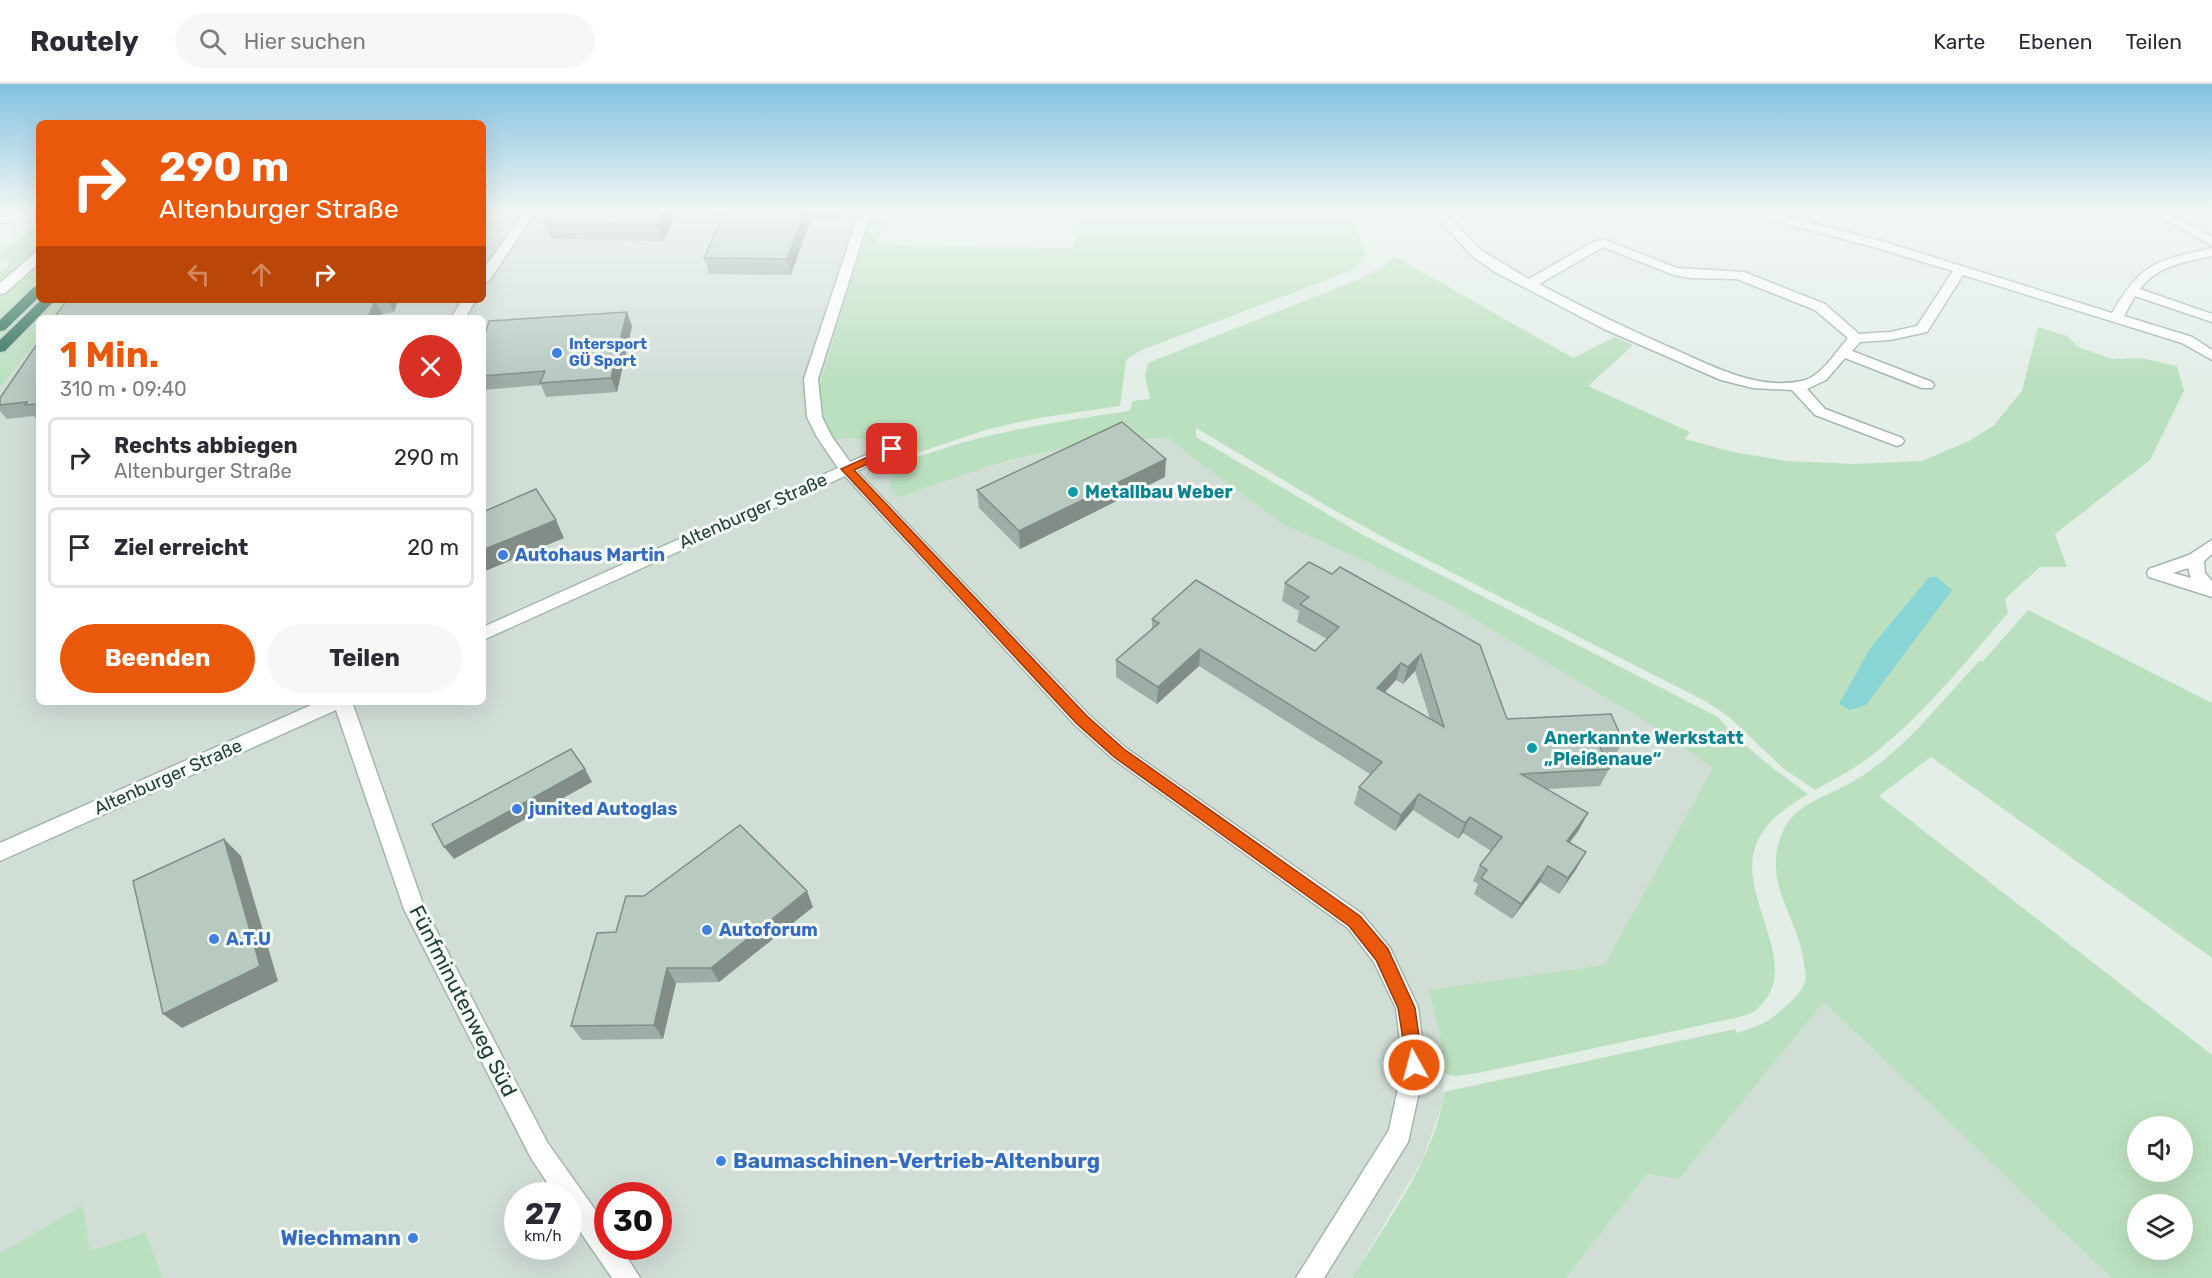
<!DOCTYPE html>
<html lang="de">
<head>
<meta charset="utf-8">
<style>
	body { margin:0; font-family:Rubik,sans-serif; background:#f7f7f7; color:#2b2b33; height:100vh; display:flex; flex-direction:column; font-size:22px; white-space:nowrap }
	* { box-sizing:border-box; margin:0 }
	p { font-size:20px; color:#7c7c81 }
	.icon { flex:none; width:33px; height:33px; fill:none; stroke:currentColor; stroke-width:2; stroke-linecap:round; stroke-linejoin:round }
	.map { position:relative; flex:1; overflow:hidden }
	.panel { position:absolute; left:36px; top:231px; width:450px; height:390px; display:flex; flex-direction:column; background:#fff; border-radius:9px; box-shadow:0 6px 24px #0002 }
	.panel>* { flex:none }
	.guide { position:absolute; left:36px; top:36px; width:450px; height:183px; border-radius:9px; box-shadow:0 6px 24px #0002; background:#ea580c; color:#fff; overflow:hidden }
	.fabs { position:absolute; left:2127px; top:1032px; display:grid; gap:12px }
	.fabs a { display:grid; place-items:center; width:66px; height:66px; border-radius:50%; background:#fff; box-shadow:0 6px 24px #0002; font-size:30px }
	.speed { position:absolute; left:504px; top:1098px; display:flex; gap:12px; font-size:30px; font-weight:700; text-align:center }
	.speed>* { display:grid; place-content:center; width:78px; height:78px; border-radius:50%; background:#fff; box-shadow:0 6px 24px #0002; line-height:1 }
	.speed small { font-size:15px; font-weight:400 }
	.speed .limit { border:9px solid #d22; background:#fff; color:#111 }
	.pin { position:absolute; display:grid; place-items:center; width:51px; height:51px; color:#fff; margin:-26px; border-radius:12px; box-shadow:0 3px 9px #0006 }
	.me { position:absolute; width:66px; margin:-33px; rotate:353deg; stroke-linejoin:round; filter:drop-shadow(0 0 4px #0008) }
	.turn { display:flex; align-items:center; gap:21px; height:126px; padding:0 24px; font-size:27px }
	.turn .icon { width:78px; height:78px; stroke-width:2.5 }
	.turn b { display:block; font-size:42px; line-height:51px }
	.lanes { display:flex; align-items:center; height:57px; padding:0 24px; background:#0003; justify-content:center; gap:30px; direction:ltr }
	.lanes .off { opacity:.35 }
	.round { display:grid; place-items:center; flex:none; width:63px; height:63px; border-radius:32px; background:#f7f7f7 }
	.headline { display:flex; align-items:center; justify-content:space-between; height:102px; padding:0 24px }
	h1 { font-size:36px; font-weight:700; line-height:45px; color:#ea580c }
	.action { display:flex; gap:12px; margin-top:auto; padding:12px 24px }
	.action a { flex:1; height:69px; border-radius:36px; background:#ea580c; color:#fff; font-size:24px; font-weight:700; line-height:69px; text-align:center }
	.action a+a { background:#f7f7f7; color:#2b2b33 }
	ul { padding:0; list-style:none }
	li { display:flex; align-items:center; gap:18px; height:81px; margin:0 12px 9px; padding:0 12px; border:3px solid #e1e1e2; border-radius:9px }
	li div { flex:1 }
	li b { display:block; font-size:22px }
	li em { font-style:normal }
	header { display:flex; align-items:center; gap:36px; box-sizing:border-box; height:84px; padding:0 30px; background:#fff; border-bottom:2px solid #e1e1e2 }
	header strong { font-size:28px }
	nav { display:flex; gap:33px; margin-inline-start:auto; font-size:21px }
	.search { width:420px; height:54px; background:#f7f7f7; display:flex; align-items:center; gap:15px; box-sizing:border-box; padding:0 21px; border-radius:33px; color:#7c7c81; font-size:22px }
	.map>svg:first-child { display:block }
	.built { fill:#d1ded6; fill-rule:evenodd }
	.green { fill:#bbe0bf; fill-rule:evenodd }
	.water { fill:#89d5d5 }
	.lines { fill:none; stroke-linecap:round; stroke-linejoin:round }
	.minor-casing { stroke:#a5b6ad; stroke-width:3 }
	.highway-casing { stroke:#c1cac6; stroke-width:3 }
	.minor { fill:#fff; fill-rule:evenodd }
	.highway { fill:#2c6e56; fill-rule:evenodd }
	.wall { fill:#9eada5; fill-rule:evenodd }
	.shaded-wall { fill:#818d86 }
	.building { fill:#b8c9c0; stroke:#818d86; stroke-width:1.5; fill-rule:evenodd }
	.route { fill:#ea580c; stroke:#983908; stroke-width:1.5 }
	.shop-dot { fill:#3f7fe0; stroke:#f4faf6; stroke-width:2 }
	.culture-dot { fill:#0f9aa8; stroke:#f4faf6; stroke-width:2 }
	.labels { text-anchor:middle; stroke-width:6; stroke-linejoin:round; paint-order:stroke }
	.far-shop-label { font-size:15px; font-weight:bold; fill:#366cbe; stroke:#f4faf6; text-anchor:start }
	.culture-label { font-size:18px; font-weight:bold; fill:#0d838f; stroke:#f4faf6; text-anchor:start }
	.street-label { font-size:18px; fill:#224033; stroke:#f4faf6 }
	.shop-label { font-size:18px; font-weight:bold; fill:#366cbe; stroke:#f4faf6; text-anchor:start }
	.near-street-label { font-size:21px; fill:#224033; stroke:#f4faf6 }
	.near-shop-label { font-size:21px; font-weight:bold; fill:#366cbe; stroke:#f4faf6; text-anchor:start }
</style>
</head>
<body>
<header>
<strong>Routely</strong>
<div class="search"><svg class="icon" aria-label="search" viewBox="0 0 24 24"><circle cx="10" cy="10" r="6"/><path d="M15 15l6 6"/></svg>Hier suchen</div>
<nav><a>Karte</a><a>Ebenen</a><a>Teilen</a></nav>
</header>
<div class="map">
<svg width="2212" height="1194" viewBox="0 0 2212 1194">
	<rect width="100%" height="100%" fill="#e3eee7"/>
	<g class="built">
		<path d="M 483,128 L 872,128 L 851,194 L 844,354 L 890,358 L 908,376 L 896,385 L 898,414 L 954,392 L 1069,362 L 1128,354 L 1169,354 L 1186,369 L 1284,441 L 1365,477 L 1443,517 L 1660,646 L 1714,684 L 1604,881 L 1429,907 L 1440,954 L 1444,990 L 1442,1020 L 1423,1075 L 1352,1194 L 163,1194 L 145,1148 L 90,1167 L 83,1122 L 0,1170 L 0,303 L 39,254 L 39,618 L 483,618 L 483,234 L 59,234 L 77,216 L 483,216 ZM 518,1112 L 568,1112 L 568,1162 L 518,1162 ZM 608,1112 L 658,1112 L 658,1162 L 608,1162 Z"/>
		<path d="M 1824,918 L 2111,1194 L 1566,1194 L 1647,1090 L 1679,1095 Z"/>
	</g>
	<g class="green">
		<path d="M 872,128 L 884,128 L 878,161 L 1073,165 L 1082,128 L 1349,128 L 1366,169 L 1362,177 L 1353,186 L 1139,267 L 1126,276 L 1120,322 L 1038,334 L 989,345 L 905,373 L 890,358 L 844,354 L 836,356 C 823,339 820,325 819,304 Z"/>
		<path d="M 39,139 L 39,216 L 77,216 L 59,234 L 39,234 L 39,254 L 0,303 L 0,188 L 11,178 L 0,175 L 0,169 Z"/>
		<path d="M 1394,172 L 1573,274 L 1615,253 L 1633,261 L 1588,302 L 1690,348 L 1685,355 L 1733,368 L 1787,377 L 1853,380 L 1922,377 L 1969,357 L 1994,341 L 2022,307 L 2038,243 L 2067,252 L 2078,263 L 2112,275 L 2140,274 L 2177,282 L 2184,307 L 2150,376 L 2055,450 L 2067,483 L 2040,483 L 2005,515 L 2008,529 C 1964,580 1920,635 1867,675 C 1851,687 1832,696 1815,706 L 1784,685 L 1729,633 L 1705,617 L 1394,459 L 1325,421 L 1196,344 L 1196,353 L 1363,451 L 1718,633 C 1744,663 1776,687 1808,710 C 1787,723 1769,734 1758,756 C 1731,810 1809,881 1756,926 C 1751,931 1741,932 1735,934 L 1478,989 L 1456,992 L 1444,990 L 1440,954 L 1429,906 L 1604,881 L 1713,684 L 1660,646 L 1443,517 L 1365,477 L 1284,441 L 1186,369 L 1169,354 C 1075,355 986,379 899,414 L 889,403 C 891,397 893,390 896,386 C 904,375 921,372 933,368 C 997,346 1062,337 1129,327 L 1133,317 L 1150,315 L 1145,292 L 1148,279 L 1352,198 L 1384,183 ZM 1929,493 L 1937,493 L 1839,620 L 1870,564 Z"/>
		<path d="M 2028,526 L 2212,619 L 2212,874 L 1931,673 L 1879,712 L 2212,971 L 2212,1194 L 2111,1194 L 1824,918 L 1679,1095 L 1647,1090 L 1566,1194 L 1352,1194 C 1386,1139 1436,1073 1444,1008 L 1735,945 L 1737,949 C 1762,941 1765,940 1785,923 C 1792,916 1801,909 1805,898 C 1807,894 1805,886 1804,881 C 1800,834 1761,801 1782,749 C 1794,719 1829,712 1854,697 C 1904,667 1940,619 1979,577 L 1983,577 ZM 2138,1042 L 2182,1042 L 2182,1088 L 2138,1088 ZM 2138,1120 L 2182,1120 L 2182,1166 L 2138,1166 Z"/>
		<path d="M 83,1121 L 90,1167 L 145,1148 L 163,1194 L 0,1194 L 0,1170 L 4,1167 Z"/>
	</g>
	<path class="water" d="M 1929,493 L 1937,493 L 1952,506 L 1866,621 L 1850,626 L 1839,620 L 1870,564 Z"/>
	<g class="lines">
		<defs>
			<g id="minor">
				<path d="M 39,128 L 39,135 L 0,139 L 0,131 Z"/>
				<path d="M 524,128 L 536,128 L 488,198 L 483,199 L 483,186 Z"/>
				<path d="M 859,128 L 871,128 L 818,295 L 822,333 L 832,353 L 850,378 L 887,362 L 897,362 L 900,365 L 897,368 L 857,387 L 1089,631 L 1126,664 L 1362,830 L 1390,864 L 1418,923 L 1425,981 L 1408,1058 L 1324,1194 L 1296,1194 L 1389,1046 L 1403,981 L 1396,924 L 1374,878 L 1348,844 L 1112,674 L 1075,641 L 845,392 L 483,556 L 483,543 L 838,384 L 817,353 L 807,333 L 804,295 Z"/>
				<path d="M 1433,128 L 1445,128 L 1479,165 L 1529,195 L 1591,159 L 1603,155 L 1677,184 L 1744,188 L 1825,220 L 1859,250 L 1890,248 L 1917,242 L 1953,187 L 1877,164 L 1752,131 L 1750,128 L 1769,128 L 1885,158 L 2112,229 C 2142,177 2157,177 2212,164 L 2212,172 C 2185,178 2158,181 2140,205 L 2212,230 L 2212,238 L 2135,212 L 2124,232 L 2192,253 L 2212,266 L 2212,276 L 2182,259 L 1963,191 L 1927,248 L 1890,256 L 1860,258 L 1852,267 L 1932,298 L 1934,301 L 1932,304 L 1922,304 L 1845,274 L 1826,296 L 1807,305 L 1825,325 L 1902,354 L 1904,357 L 1902,360 L 1897,362 L 1815,331 L 1792,306 L 1753,304 L 1721,296 L 1604,245 L 1495,188 L 1471,171 ZM 1603,163 L 1674,191 L 1691,194 L 1737,195 L 1815,226 L 1848,254 C 1836,268 1821,293 1802,297 C 1756,307 1711,281 1671,264 C 1626,244 1582,223 1539,200 Z"/>
				<path d="M 2153,128 L 2167,128 L 2212,153 L 2212,162 Z"/>
				<path d="M 39,168 L 39,179 L 5,209 L 0,210 L 0,199 L 35,169 Z"/>
				<path d="M 462,216 L 476,216 L 465,234 L 451,234 Z"/>
				<path d="M 2212,456 L 2212,470 L 2204,477 L 2205,489 L 2212,497 L 2212,513 L 2149,493 L 2147,489 L 2149,485 L 2189,471 ZM 2188,484 L 2191,494 L 2173,489 Z"/>
				<path d="M 318,618 L 352,618 L 424,823 L 547,1058 L 608,1144 L 608,1162 L 620,1162 L 640,1194 L 612,1194 L 568,1130 L 568,1112 L 556,1112 L 531,1074 L 404,825 L 336,626 L 0,777 L 0,759 Z"/>
			</g>
			<g id="highway">
				<path d="M 39,202 L 39,213 L 5,246 L 0,247 L 0,236 L 34,203 Z"/>
				<path d="M 41,216 L 55,216 L 5,267 L 0,268 L 0,256 Z"/>
			</g>
		</defs>
		<use href="#minor" class="minor-casing"/>
		<use href="#highway" class="highway-casing"/>
		<use href="#minor" class="minor"/>
		<use href="#highway" class="highway"/>
	</g>
	<g class="wall">
		<path d="M 677,128 L 663,157 L 551,155 L 545,138 Z"/>
		<path d="M 708,128 L 844,128 L 842,134 L 811,134 L 791,191 L 709,190 L 704,174 L 723,133 L 709,132 Z"/>
		<path d="M 67,216 L 398,216 L 394,228 L 382,230 L 380,234 L 54,234 Z"/>
		<path d="M 632,242 L 617,308 L 546,313 L 541,301 L 483,306 L 483,257 Z"/>
		<path d="M 39,257 L 39,335 L 36,335 L 34,332 L 7,335 L 0,327 L 0,314 Z"/>
		<path d="M 1165,393 L 1020,465 L 979,424 L 977,406 Z"/>
		<path d="M 1309,478 L 1507,635 L 1623,657 L 1614,674 L 1605,675 L 1609,685 L 1600,702 L 1546,705 L 1579,746 L 1569,758 L 1577,784 L 1559,810 L 1540,798 L 1512,835 L 1474,810 L 1478,800 L 1473,797 L 1480,781 L 1491,767 L 1463,749 L 1458,755 L 1413,726 L 1395,747 L 1354,720 L 1359,703 L 1370,690 L 1199,582 L 1157,620 L 1116,593 L 1116,576 L 1152,545 L 1152,535 L 1315,567 L 1327,555 L 1297,538 L 1299,527 L 1282,517 L 1285,499 ZM 1415,587 L 1430,635 L 1385,608 L 1396,596 L 1403,600 Z"/>
		<path d="M 813,823 L 719,898 L 676,899 L 663,955 L 582,956 L 571,942 L 616,848 Z"/>
	</g>
	<g class="shaded-wall">
		<path d="M 663,128 L 677,128 L 663,157 L 657,140 Z"/>
		<path d="M 805,128 L 810,128 L 811,134 L 791,191 L 787,175 Z"/>
		<path d="M 375,216 L 382,230 L 380,234 L 368,234 Z"/>
		<path d="M 387,216 L 398,216 L 394,228 Z"/>
		<path d="M 627,228 L 632,242 L 617,308 L 611,294 Z"/>
		<path d="M 1166,375 L 1165,393 L 1020,465 L 1019,447 Z"/>
		<path d="M 556,436 L 564,454 L 483,488 L 483,466 Z"/>
		<path d="M 1200,565 L 1199,582 L 1157,620 L 1158,603 Z"/>
		<path d="M 1421,570 L 1415,587 L 1403,600 L 1408,583 Z"/>
		<path d="M 1401,579 L 1396,596 L 1373,621 L 1377,604 Z"/>
		<path d="M 585,685 L 592,698 L 454,775 L 444,763 Z"/>
		<path d="M 1419,710 L 1413,726 L 1395,747 L 1401,731 Z"/>
		<path d="M 1588,729 L 1579,746 L 1559,773 L 1567,757 Z"/>
		<path d="M 1470,733 L 1463,749 L 1458,755 L 1465,739 Z"/>
		<path d="M 224,755 L 241,772 L 278,897 L 182,944 L 163,930 Z"/>
		<path d="M 1586,768 L 1577,784 L 1559,810 L 1568,794 Z"/>
		<path d="M 1548,782 L 1540,798 L 1512,835 L 1521,820 Z"/>
		<path d="M 807,807 L 813,823 L 719,898 L 711,884 Z"/>
		<path d="M 667,884 L 676,899 L 663,955 L 654,941 Z"/>
	</g>
	<g class="building">
		<path d="M 551,128 L 663,128 L 657,140 L 545,138 Z"/>
		<path d="M 725,128 L 805,128 L 787,175 L 704,174 Z"/>
		<path d="M 67,216 L 378,216 L 375,216 L 368,234 L 54,234 Z"/>
		<path d="M 627,228 L 611,294 L 540,299 L 545,287 L 483,292 L 483,257 L 489,237 Z"/>
		<path d="M 39,257 L 39,320 L 25,321 L 27,318 L 0,321 L 0,314 Z"/>
		<path d="M 1122,338 L 1166,375 L 1019,447 L 977,406 Z"/>
		<path d="M 536,405 L 556,436 L 483,466 L 483,428 Z"/>
		<path d="M 1309,478 L 1332,490 L 1340,483 L 1480,561 L 1507,635 L 1611,630 L 1623,657 L 1598,658 L 1609,685 L 1521,690 L 1588,729 L 1567,757 L 1586,768 L 1568,794 L 1548,782 L 1521,820 L 1481,794 L 1487,786 L 1480,781 L 1502,753 L 1470,733 L 1465,739 L 1419,710 L 1401,731 L 1359,703 L 1382,678 L 1200,565 L 1158,603 L 1116,576 L 1159,539 L 1152,535 L 1196,496 L 1315,567 L 1339,543 L 1300,520 L 1309,513 L 1285,499 ZM 1421,570 L 1444,643 L 1377,604 L 1401,579 L 1408,583 Z"/>
		<path d="M 571,665 L 585,685 L 444,763 L 432,740 Z"/>
		<path d="M 740,741 L 807,807 L 711,884 L 667,884 L 654,941 L 571,942 L 597,849 L 616,848 L 626,812 L 644,812 Z"/>
		<path d="M 224,755 L 260,882 L 163,930 L 133,797 Z"/>
	</g>
	<linearGradient id="sky" x2="0" y2="1"><stop stop-color="#82c1e0"/><stop offset="0.43" stop-color="#f2f7f4"/><stop offset="1" stop-color="#f2f7f4" stop-opacity="0"/></linearGradient>
	<rect width="2212" height="295" fill="url(#sky)"/>
	<path class="route" d="M 892,362 L 896,363 L 896,368 L 854,386 L 1087,632 L 1124,665 L 1360,832 L 1388,865 L 1415,924 L 1423,981 L 1420,987 L 1414,990 L 1408,987 L 1398,924 L 1376,876 L 1349,842 L 1114,673 L 1077,640 L 841,385 Z"/>
	<g class="shop-dot">
		<circle cx="557" cy="269" r="6"/>
		<circle cx="503" cy="471" r="6"/>
		<circle cx="517" cy="725" r="6"/>
		<circle cx="707" cy="846" r="6"/>
		<circle cx="214" cy="855" r="6"/>
		<circle cx="721" cy="1077" r="6"/>
		<circle cx="413" cy="1154" r="6"/>
	</g>
	<g class="culture-dot">
		<circle cx="1073" cy="408" r="6"/>
		<circle cx="1532" cy="664" r="6"/>
	</g>
	<g class="labels">
		<g class="far-shop-label">
			<text x="569" y="265">Intersport<tspan x="569" dy="17">GÜ Sport</tspan></text>
		</g>
		<g class="culture-label">
			<text x="1085" y="414">Metallbau Weber</text>
			<text x="1544" y="660">Anerkannte Werkstatt<tspan x="1544" dy="21">„Pleißenaue“</tspan></text>
		</g>
		<g class="street-label">
			<text transform="translate(753 427) rotate(-24)" y="6">Altenburger Straße</text>
			<text transform="translate(168 693) rotate(-24)" y="6">Altenburger Straße</text>
		</g>
		<g class="shop-label">
			<text x="515" y="477">Autohaus Martin</text>
			<text x="529" y="731">junited Autoglas</text>
			<text x="719" y="852">Autoforum</text>
			<text x="226" y="861">A.T.U</text>
		</g>
		<g class="near-street-label">
			<text transform="translate(463 917) rotate(63)" y="7">Fünfminutenweg Süd</text>
		</g>
		<g class="near-shop-label">
			<text x="733" y="1084">Baumaschinen-Vertrieb-Altenburg</text>
			<text x="401" y="1161" text-anchor="end">Wiechmann</text>
		</g>
	</g>
</svg>
<div class="fabs">
<a><svg class="icon" aria-label="sound" viewBox="0 0 24 24"><path d="M4 9h4l5-4v14l-5-4H4zM17 9q2 3 0 6"/></svg></a>
<a><svg class="icon" aria-label="layers" viewBox="0 0 24 24"><path d="M12 4l9 5-9 5-9-5zM3 14l9 5 9-5"/></svg></a>
</div>
<div class="speed"><div>27<small>km/h</small></div><div class="limit">30</div></div>
<div class="pin" style="left:892px;top:365px;background:#d93025"><svg class="icon" aria-label="arrive" viewBox="0 0 24 24"><path d="M6 21V4h12l-3 4 3 4H6"/></svg></div>
<svg class="me" style="left:1414px;top:981px" viewBox="-20 -20 40 40"><circle r="17" fill="#ea580c" stroke="#fff" stroke-width="3"/><path d="M0-11L8 9 0 5-8 9z" fill="#fff"/></svg>
<div class="guide">
<div class="turn"><svg class="icon" aria-label="right" viewBox="0 0 24 24"><path d="M7 20v-9h11M14 6l5 5-5 5"/></svg><div><b>290 m</b>Altenburger Straße</div></div>
<div class="lanes"><svg class="icon off" aria-label="left" viewBox="0 0 24 24"><path d="M17 20v-9H6M10 6l-5 5 5 5"/></svg><svg class="icon off" aria-label="ahead" viewBox="0 0 24 24"><path d="M12 20V5M6 11l6-6 6 6"/></svg><svg class="icon" aria-label="right" viewBox="0 0 24 24"><path d="M7 20v-9h11M14 6l5 5-5 5"/></svg></div>
</div>
<section class="panel">
<div class="headline"><div><h1>1 Min.</h1><p>310 m · 09:40</p></div><a class="round" style="background:#d93025;color:#fff"><svg class="icon" aria-label="close" viewBox="0 0 24 24"><path d="M6 6l12 12M18 6L6 18"/></svg></a></div>
<ul>
<li><svg class="icon" aria-label="right" viewBox="0 0 24 24"><path d="M7 20v-9h11M14 6l5 5-5 5"/></svg><div><b>Rechts abbiegen</b><p>Altenburger Straße</p></div><em>290 m</em></li>
<li><svg class="icon" aria-label="arrive" viewBox="0 0 24 24"><path d="M6 21V4h12l-3 4 3 4H6"/></svg><div><b>Ziel erreicht</b></div><em>20 m</em></li>
</ul>
<div class="action"><a>Beenden</a><a>Teilen</a></div>
</section>
</div>
</body>
</html>
